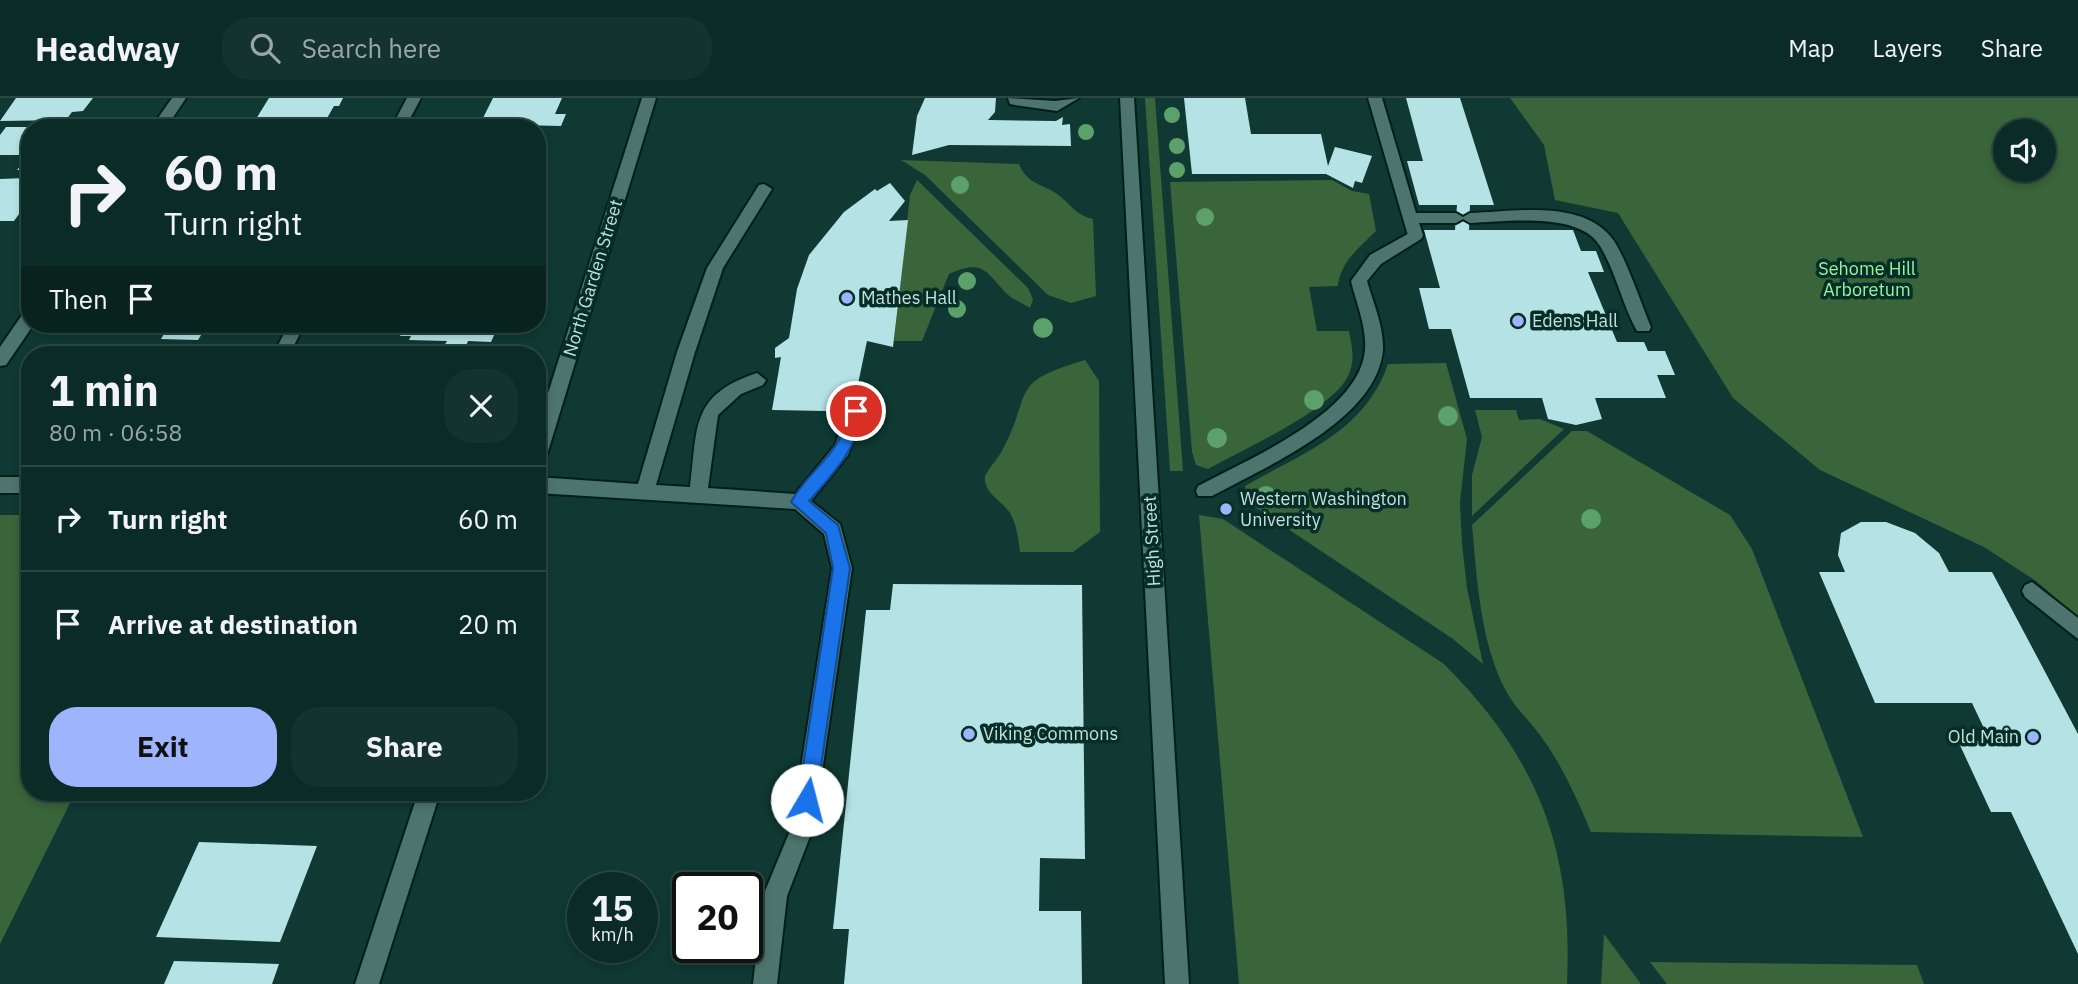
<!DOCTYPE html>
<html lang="en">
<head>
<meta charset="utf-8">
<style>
	body { margin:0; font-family:"IBM Plex Sans",sans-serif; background:#14332e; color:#f1f3f6; height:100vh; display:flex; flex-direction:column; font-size:26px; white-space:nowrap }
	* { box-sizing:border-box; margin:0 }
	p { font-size:23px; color:#9aa7a7 }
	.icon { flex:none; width:38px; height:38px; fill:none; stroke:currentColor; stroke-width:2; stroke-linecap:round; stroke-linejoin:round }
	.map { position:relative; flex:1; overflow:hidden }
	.details { position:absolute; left:21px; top:248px; width:525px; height:455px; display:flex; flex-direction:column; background:#0b2b26; border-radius:28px; box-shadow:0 4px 10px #0003,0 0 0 2px #2b4743 }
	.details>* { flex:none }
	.guide { position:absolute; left:21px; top:21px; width:525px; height:214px; border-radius:28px; box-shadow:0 4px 10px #0003,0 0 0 2px #2b4743; background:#0b2b26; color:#f1f3f6; overflow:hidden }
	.controls { position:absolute; left:1993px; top:21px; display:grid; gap:14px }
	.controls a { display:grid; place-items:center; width:63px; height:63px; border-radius:50%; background:#0b2b26; box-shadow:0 4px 10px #0003,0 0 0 2px #2b4743; font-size:35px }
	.speed { position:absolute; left:567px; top:774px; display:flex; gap:14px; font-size:35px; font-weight:700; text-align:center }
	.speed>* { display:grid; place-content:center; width:91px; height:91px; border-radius:50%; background:#0b2b26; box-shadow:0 4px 10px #0003,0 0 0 2px #2b4743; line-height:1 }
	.speed small { font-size:18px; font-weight:400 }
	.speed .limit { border:4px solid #111; border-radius:10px; background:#fff; color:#111 }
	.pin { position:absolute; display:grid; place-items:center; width:60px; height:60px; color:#fff; margin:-30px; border:4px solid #fff; border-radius:50%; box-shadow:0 2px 7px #0007 }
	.me { position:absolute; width:77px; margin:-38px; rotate:8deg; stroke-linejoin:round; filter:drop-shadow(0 0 5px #0008) }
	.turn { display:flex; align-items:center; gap:24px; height:147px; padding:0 28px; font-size:32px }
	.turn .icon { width:91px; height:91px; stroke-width:2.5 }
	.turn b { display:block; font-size:49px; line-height:60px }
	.then { display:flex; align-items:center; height:66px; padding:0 28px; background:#0003; gap:14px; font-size:26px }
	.round { display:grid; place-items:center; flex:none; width:74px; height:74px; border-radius:28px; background:#14332e }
	.headline { display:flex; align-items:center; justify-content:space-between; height:119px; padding:0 28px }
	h1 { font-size:42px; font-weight:800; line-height:52px }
	.button { display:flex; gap:14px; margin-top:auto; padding:14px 28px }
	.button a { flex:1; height:80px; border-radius:28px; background:#9eb4fd; color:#111; font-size:28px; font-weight:800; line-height:80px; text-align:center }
	.button a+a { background:#14332e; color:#f1f3f6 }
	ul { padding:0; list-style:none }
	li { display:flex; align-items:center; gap:21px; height:105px; padding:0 28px; border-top:2px solid #2b4743 }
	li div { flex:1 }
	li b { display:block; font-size:26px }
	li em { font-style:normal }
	header { display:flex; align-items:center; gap:42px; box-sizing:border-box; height:98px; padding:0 35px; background:#0b2b26; border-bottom:2px solid #2b4743 }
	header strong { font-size:33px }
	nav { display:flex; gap:38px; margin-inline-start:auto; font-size:24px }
	.search { width:490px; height:63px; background:#14332e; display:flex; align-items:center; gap:18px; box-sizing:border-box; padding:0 24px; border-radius:28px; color:#9aa7a7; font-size:26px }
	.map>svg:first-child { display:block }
	.green { fill:#3a643a; fill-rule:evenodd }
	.building { fill:#b5e3e5 }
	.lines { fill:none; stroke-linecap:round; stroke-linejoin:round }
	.service-casing { stroke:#011f1a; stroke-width:4 }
	.pedestrian-casing { stroke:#011f1a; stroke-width:4 }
	.minor-casing { stroke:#011f1a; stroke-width:4 }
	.tertiary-casing { stroke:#011f1a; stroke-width:4 }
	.service { fill:#4d756d; fill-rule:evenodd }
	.pedestrian { fill:#4d756d; fill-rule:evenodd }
	.minor { fill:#4d756d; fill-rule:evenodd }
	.tertiary { fill:#4d756d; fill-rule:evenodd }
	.tree { fill:#5ca06c }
	.route { fill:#1a73e8; stroke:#114b97; stroke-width:2 }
	.poi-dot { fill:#9eb4fd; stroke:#032f28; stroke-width:2.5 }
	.labels { text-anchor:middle; stroke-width:7; stroke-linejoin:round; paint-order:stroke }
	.park-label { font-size:18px; fill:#9bf59b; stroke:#032f28 }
	.street-label { font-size:18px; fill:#cadfda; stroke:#032f28 }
	.poi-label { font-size:18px; fill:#cadfda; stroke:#032f28; text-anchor:start }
</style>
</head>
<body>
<header>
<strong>Headway</strong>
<div class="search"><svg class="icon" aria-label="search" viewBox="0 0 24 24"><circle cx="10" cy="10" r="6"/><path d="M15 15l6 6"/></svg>Search here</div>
<nav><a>Map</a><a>Layers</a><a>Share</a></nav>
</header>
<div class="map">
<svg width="2078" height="886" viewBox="0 0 2078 886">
	<rect width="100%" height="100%" fill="#0f3932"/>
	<g class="green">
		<path d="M 1145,0 L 1155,0 L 1183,373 L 1170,373 Z"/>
		<path d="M 1510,0 L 2078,0 L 2078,519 L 2036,483 L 1984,449 L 1820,372 L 1733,300 L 1618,115 L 1555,102 L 1544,47 ZM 2006,33 L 2044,33 L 2044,72 L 2006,72 Z"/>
		<path d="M 901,62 L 1019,66 C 1027,86 1041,85 1057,96 C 1071,106 1075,117 1093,121 L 1096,198 L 1071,205 L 1048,197 L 925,77 Z"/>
		<path d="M 917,82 L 1028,190 L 1033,201 L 1030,210 C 1022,205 1012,201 1006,195 C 985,173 983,161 949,176 L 922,243 L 894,243 L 910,97 Z"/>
		<path d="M 1332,82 L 1352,93 L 1369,96 L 1376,133 C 1360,149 1340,164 1338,188 L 1309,189 L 1317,233 L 1349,233 C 1352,249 1356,264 1347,280 C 1329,313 1242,352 1208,371 L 1196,367 L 1192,354 L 1170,84 Z"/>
		<path d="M 1085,262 L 1099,283 L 1100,434 L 1073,454 L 1020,454 C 1018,440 1017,427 1010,415 C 1001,402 983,395 985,378 C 990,368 998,361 1003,351 C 1034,291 1008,285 1085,262 Z"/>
		<path d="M 1446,265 L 1467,341 L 1460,404 L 1462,446 L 1467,490 L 1483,566 L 1453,541 L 1246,403 L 1245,388 C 1302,355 1365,334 1388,266 Z"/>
		<path d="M 1475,312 L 1516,312 L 1519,322 L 1540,321 L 1564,331 L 1472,418 L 1472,377 L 1482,339 Z"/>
		<path d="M 1572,333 L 1587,333 L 1730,417 L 1752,451 L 1863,739 L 1591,734 C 1577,701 1563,669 1542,640 C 1531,624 1515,610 1506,593 C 1480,544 1477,481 1472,427 Z"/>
		<path d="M 0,417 L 30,417 L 30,695 L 75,695 L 0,846 Z"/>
		<path d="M 1199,417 L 1223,421 L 1444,566 C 1539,661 1573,752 1567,886 L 1239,886 Z"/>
		<path d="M 1604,836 L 1641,886 L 1601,886 Z"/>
		<path d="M 1650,864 L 1917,867 L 1924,886 L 1667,886 Z"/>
	</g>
	<g class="building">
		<path d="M 16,0 L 93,0 L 83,13 L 72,14 L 66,22 L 0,23 Z"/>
		<path d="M 269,0 L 343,0 L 339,8 L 334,8 L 326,22 L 256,21 Z"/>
		<path d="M 493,0 L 562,0 L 555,16 L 566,16 L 561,28 L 480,26 Z"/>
		<path d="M 925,0 L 996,0 L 995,14 L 988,22 L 1056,23 L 1063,19 L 1062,27 L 1070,26 L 1071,48 L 949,47 L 912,57 L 917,18 Z"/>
		<path d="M 1184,0 L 1245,0 L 1251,36 L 1321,36 L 1328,68 L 1335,49 L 1372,58 L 1362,85 L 1355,83 L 1353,90 L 1326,76 L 1192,76 Z"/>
		<path d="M 1406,0 L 1460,0 L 1494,107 L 1470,107 L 1469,132 L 1573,132 L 1581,153 L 1596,153 L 1604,174 L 1588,174 L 1617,244 L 1644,244 L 1648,253 L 1665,253 L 1675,277 L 1657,277 L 1666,300 L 1595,300 L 1602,321 L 1576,327 L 1548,321 L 1542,300 L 1470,300 L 1451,231 L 1429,231 L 1419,190 L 1440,190 L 1424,132 L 1455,132 L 1457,107 L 1419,107 L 1407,63 L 1423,63 Z"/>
		<path d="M 6,29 L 30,29 L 30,72 L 17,72 L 29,57 L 0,57 L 0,37 Z"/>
		<path d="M 25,80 L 30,81 L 30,101 L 14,123 L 0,123 L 0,81 Z"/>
		<path d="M 890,85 L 905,103 L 889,123 L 908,122 L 893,249 L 867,243 L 858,286 L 863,293 L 872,295 L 879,314 L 772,312 L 781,259 L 775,260 L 775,250 L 789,240 L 797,191 L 809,157 L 844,114 L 875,91 L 877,93 Z"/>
		<path d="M 137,226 L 208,226 L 198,242 L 161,241 L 168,229 Z"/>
		<path d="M 406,226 L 499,226 L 491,244 L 468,243 L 465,251 L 443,250 L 447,243 L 409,242 L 411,238 L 400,238 Z"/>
		<path d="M 1861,424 L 1886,424 L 1915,435 L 1939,455 L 1949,474 L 1992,474 L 2078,636 L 2078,856 L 2011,714 L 1991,714 L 1958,643 L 1990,643 L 1972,605 L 1875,605 L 1819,474 L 1845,474 L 1838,457 L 1841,435 Z"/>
		<path d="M 893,486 L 1082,487 L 1085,761 L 1040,760 L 1039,813 L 1081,813 L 1082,886 L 844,886 L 849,831 L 833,831 L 866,512 L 890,512 Z"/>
		<path d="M 262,695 L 341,695 L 339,700 L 260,699 Z"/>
		<path d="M 199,744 L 317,748 L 280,844 L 156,839 Z"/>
		<path d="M 174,863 L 279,866 L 272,886 L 164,886 Z"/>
	</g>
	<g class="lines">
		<defs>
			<g id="service">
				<path d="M 407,0 L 421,0 L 405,30 L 391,30 Z"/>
				<path d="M 1008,0 L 1055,3 L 1079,0 L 1057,13 L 1015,7 L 1010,6 Z"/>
				<path d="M 1368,0 L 1382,0 L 1416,115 L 1456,115 L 1463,119 L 1470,115 C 1512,114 1580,101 1611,139 C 1624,154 1642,208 1651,229 L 1649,233 L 1637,233 C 1622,206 1616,174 1600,148 C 1579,113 1504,124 1470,125 L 1463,121 L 1456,125 L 1419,125 L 1423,137 L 1421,141 L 1409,141 Z"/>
				<path d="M 764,86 L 772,91 L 723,170 L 695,254 L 656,387 L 690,389 C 698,329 690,297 757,275 L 766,282 L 763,287 L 741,296 L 718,317 L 708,390 L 795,396 L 835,347 L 850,308 L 856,306 L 865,313 L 848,357 L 811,403 L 840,426 L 852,470 L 814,728 L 787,798 L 777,886 L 753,886 L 763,798 L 792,728 L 832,470 L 824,436 L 795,411 L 537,395 L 537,379 L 638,386 L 677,254 L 707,170 L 759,87 Z"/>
				<path d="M 289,226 L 305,226 L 289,257 L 273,257 Z"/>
			</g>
			<path id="pedestrian" d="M 1415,132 L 1423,137 L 1421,141 L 1381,166 L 1367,183 C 1373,204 1384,229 1383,252 C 1377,322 1265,369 1212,398 L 1198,398 L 1196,393 L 1198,388 C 1248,361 1360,315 1365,252 C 1367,230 1356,204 1351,183 L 1370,157 Z"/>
			<g id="minor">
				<path d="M 172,0 L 186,0 L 166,30 L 151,30 Z"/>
				<path d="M 1120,0 L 1134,0 L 1189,886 L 1165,886 Z"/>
				<path d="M 30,212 L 30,226 L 34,226 L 6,267 L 0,268 L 0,249 L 24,214 Z"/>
				<rect x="0" y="379" width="30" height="16"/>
				<path d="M 2032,484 L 2078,520 L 2078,541 L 2025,499 L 2022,493 L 2025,487 Z"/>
			</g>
			<g id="tertiary">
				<path d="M 642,0 L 656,0 L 546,360 L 537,367 L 537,330 Z"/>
				<path d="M 418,695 L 440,695 L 379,886 L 355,886 Z"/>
			</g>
		</defs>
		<use href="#service" class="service-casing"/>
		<use href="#pedestrian" class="pedestrian-casing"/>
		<use href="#minor" class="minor-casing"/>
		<use href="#tertiary" class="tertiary-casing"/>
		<use href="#service" class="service"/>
		<use href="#pedestrian" class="pedestrian"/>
		<use href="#minor" class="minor"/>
		<use href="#tertiary" class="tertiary"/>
	</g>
	<g class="tree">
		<circle cx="1172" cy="17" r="8"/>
		<circle cx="1086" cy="34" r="8"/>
		<circle cx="1177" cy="48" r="8"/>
		<circle cx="1177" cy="72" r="8"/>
		<circle cx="960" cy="87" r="9"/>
		<circle cx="1205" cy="119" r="9"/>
		<circle cx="967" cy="183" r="9"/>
		<circle cx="957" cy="211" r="9"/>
		<circle cx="1043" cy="230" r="10"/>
		<circle cx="1314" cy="302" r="10"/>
		<circle cx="1448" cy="318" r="10"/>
		<circle cx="1217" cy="340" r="10"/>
		<circle cx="1266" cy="398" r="10"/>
		<circle cx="1591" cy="421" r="10"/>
	</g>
	<path class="route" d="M 856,308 L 863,313 C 857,351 834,375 809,403 L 838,427 L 850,470 L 816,702 L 814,708 L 807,711 L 801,708 L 798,702 L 833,470 L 826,435 L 791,404 C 811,368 840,360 849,313 Z"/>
	<g class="poi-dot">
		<circle cx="847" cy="200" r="7"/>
		<circle cx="1518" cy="223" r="7"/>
		<circle cx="1226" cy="411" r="7"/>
		<circle cx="969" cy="636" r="7"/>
		<circle cx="2033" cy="639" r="7"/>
	</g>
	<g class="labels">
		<g class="park-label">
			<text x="1867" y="177">Sehome Hill<tspan x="1867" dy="21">Arboretum</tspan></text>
		</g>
		<g class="street-label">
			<text transform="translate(593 180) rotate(-73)" y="6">North Garden Street</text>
			<text transform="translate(1152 443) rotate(-93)" y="6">High Street</text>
		</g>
		<g class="poi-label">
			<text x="861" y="206">Mathes Hall</text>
			<text x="1532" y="229">Edens Hall</text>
			<text x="1240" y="407">Western Washington<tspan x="1240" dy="21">University</tspan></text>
			<text x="983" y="642">Viking Commons</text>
			<text x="2019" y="645" text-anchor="end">Old Main</text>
		</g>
	</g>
</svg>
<div class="controls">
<a><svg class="icon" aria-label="sound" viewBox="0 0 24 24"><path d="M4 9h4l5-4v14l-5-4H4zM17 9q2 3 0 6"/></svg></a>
</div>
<div class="speed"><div>15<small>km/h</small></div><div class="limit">20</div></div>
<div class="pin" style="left:856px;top:313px;background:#d93025"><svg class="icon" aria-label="arrive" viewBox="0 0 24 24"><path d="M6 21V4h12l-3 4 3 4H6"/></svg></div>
<svg class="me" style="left:807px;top:702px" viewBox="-20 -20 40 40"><circle r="19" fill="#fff"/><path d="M0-13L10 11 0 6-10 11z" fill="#1a73e8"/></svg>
<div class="guide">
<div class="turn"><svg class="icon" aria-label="right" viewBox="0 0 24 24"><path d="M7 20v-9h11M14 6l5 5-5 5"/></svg><div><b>60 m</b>Turn right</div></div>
<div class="then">Then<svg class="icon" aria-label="arrive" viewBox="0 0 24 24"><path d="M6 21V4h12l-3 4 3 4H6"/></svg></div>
</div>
<section class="details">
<div class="headline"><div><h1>1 min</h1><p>80 m · 06:58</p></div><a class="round"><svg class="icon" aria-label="close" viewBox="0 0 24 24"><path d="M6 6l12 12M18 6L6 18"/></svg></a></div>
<ul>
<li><svg class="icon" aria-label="right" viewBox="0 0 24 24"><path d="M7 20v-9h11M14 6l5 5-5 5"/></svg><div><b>Turn right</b></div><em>60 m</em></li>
<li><svg class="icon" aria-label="arrive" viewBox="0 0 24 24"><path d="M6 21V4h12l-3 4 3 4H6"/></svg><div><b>Arrive at destination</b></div><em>20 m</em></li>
</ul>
<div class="button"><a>Exit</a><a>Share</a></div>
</section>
</div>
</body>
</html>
